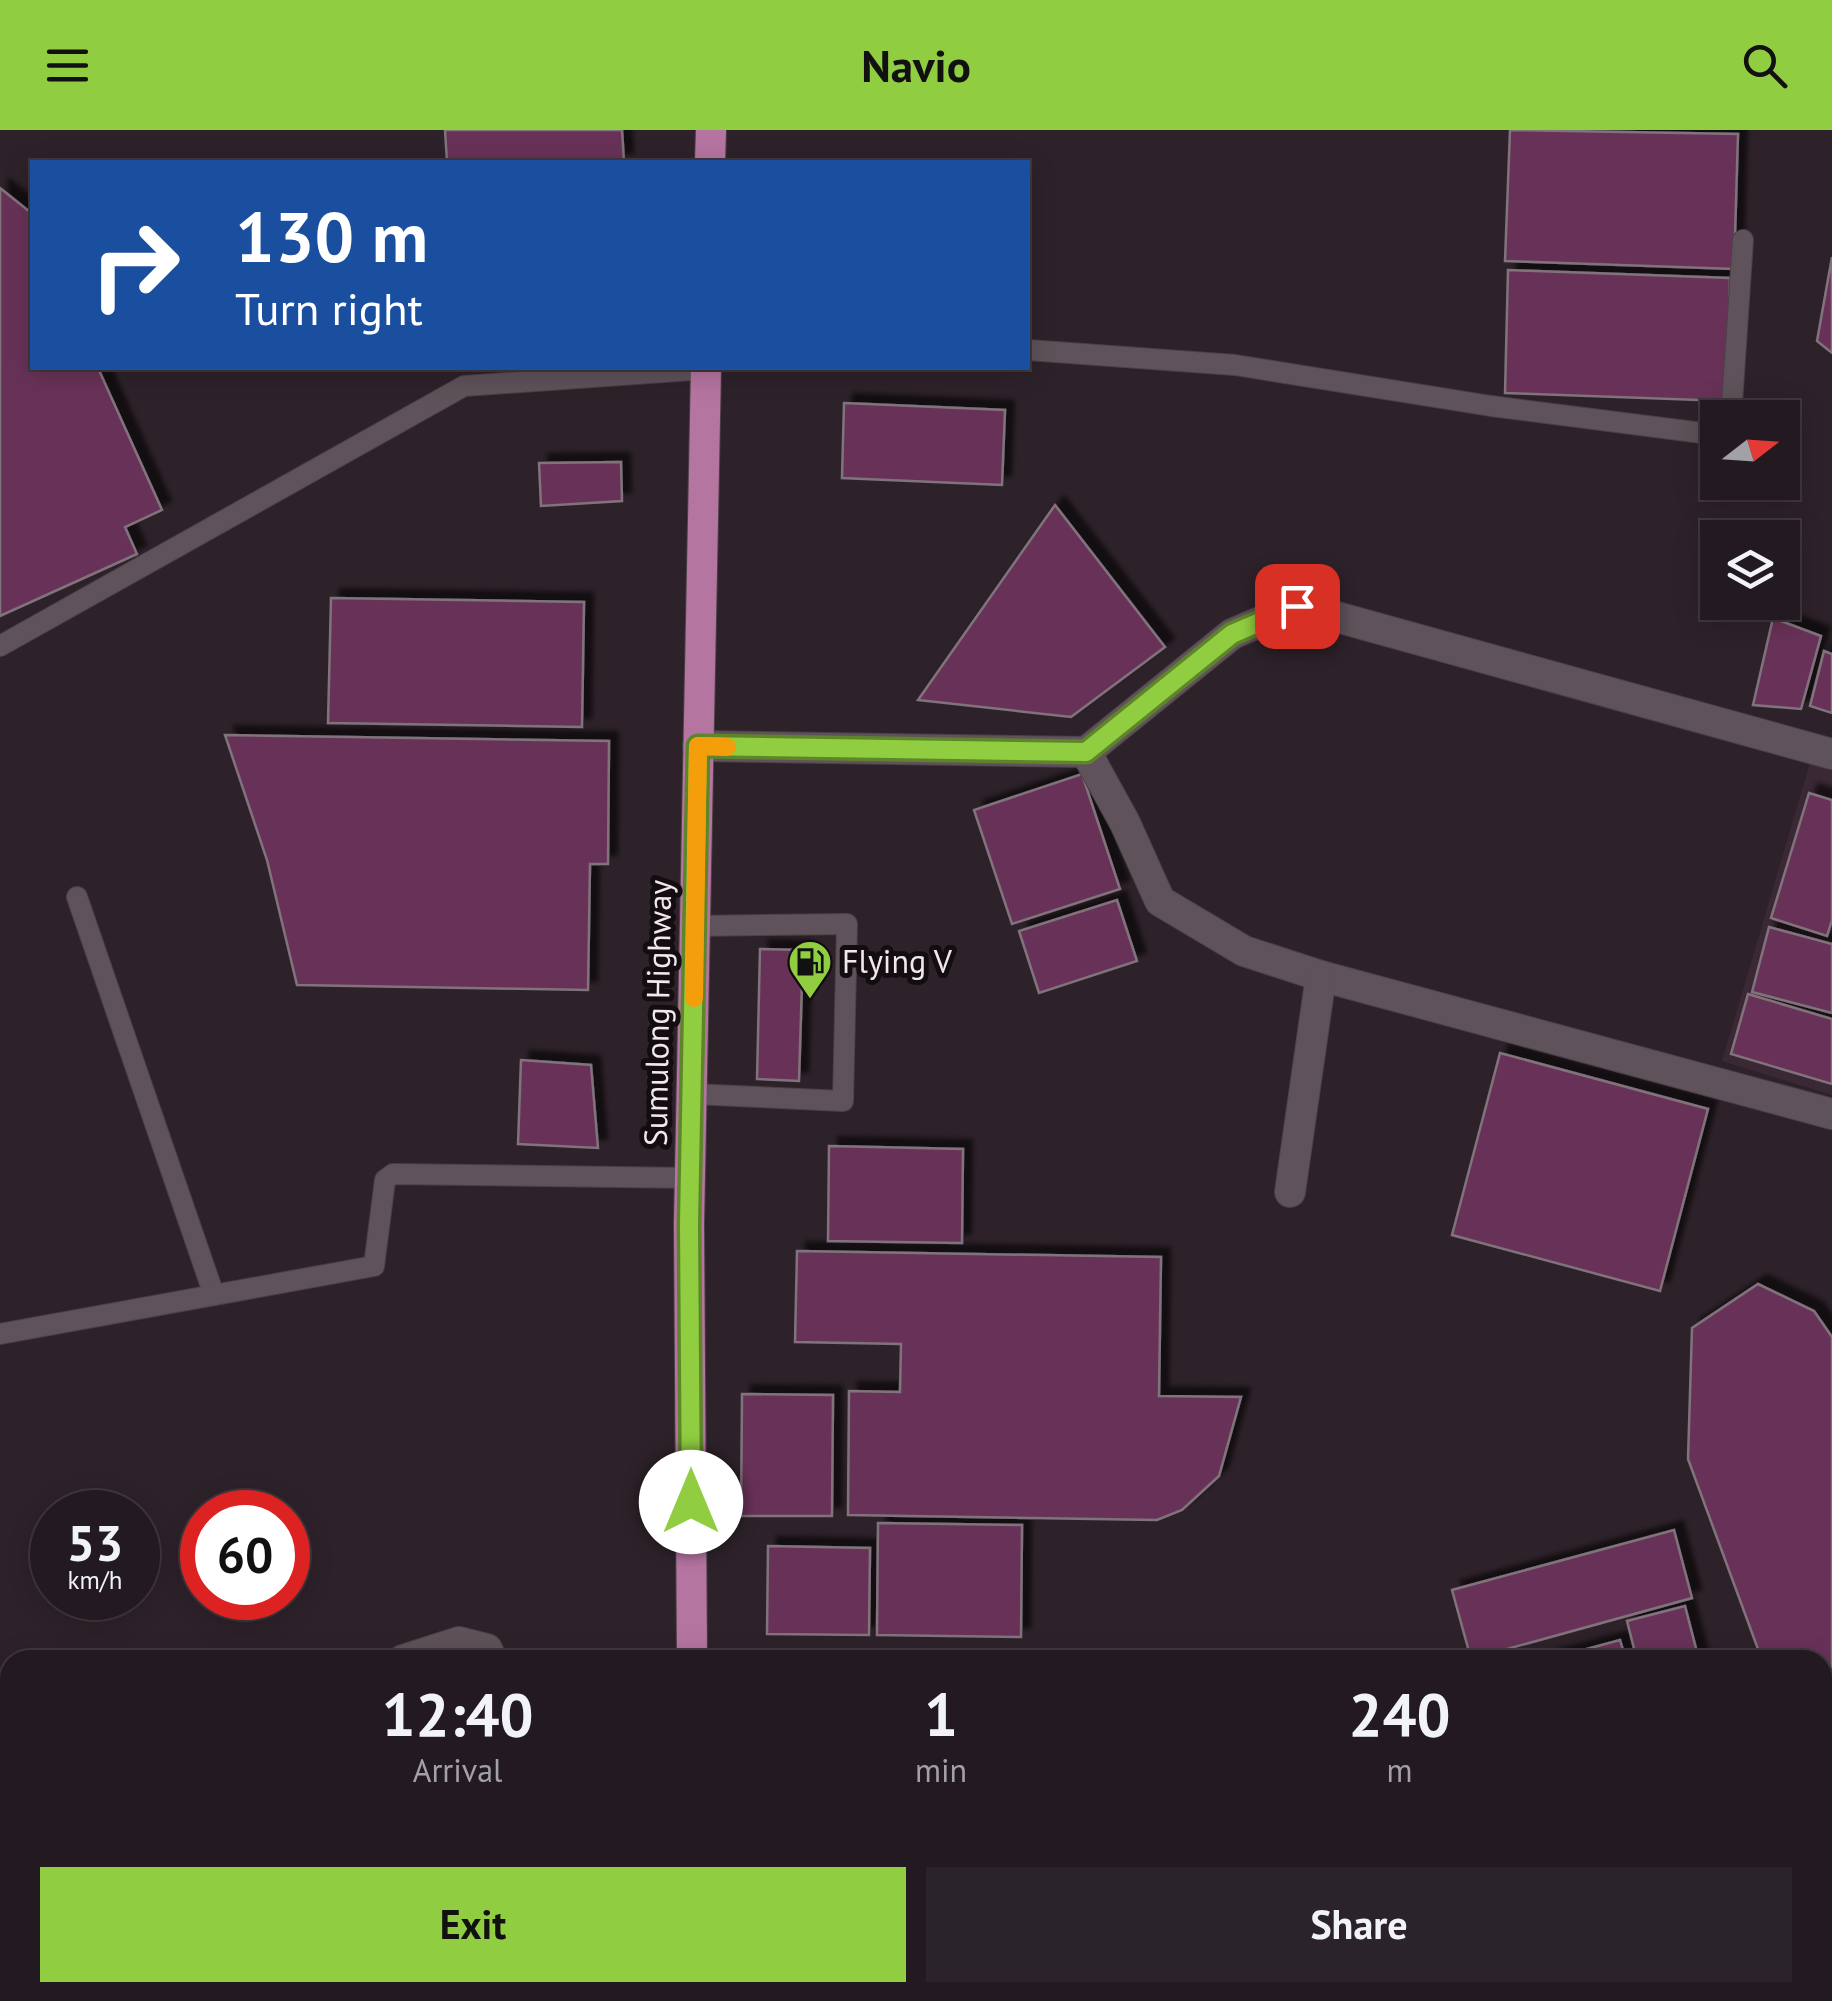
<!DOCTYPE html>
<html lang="en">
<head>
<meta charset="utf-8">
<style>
	body { margin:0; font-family:"PT Sans",sans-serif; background:#2a2329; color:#f1f3f6; height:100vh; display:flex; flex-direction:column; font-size:38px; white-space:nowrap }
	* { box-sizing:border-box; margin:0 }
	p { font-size:32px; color:#a2a1a5 }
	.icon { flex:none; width:55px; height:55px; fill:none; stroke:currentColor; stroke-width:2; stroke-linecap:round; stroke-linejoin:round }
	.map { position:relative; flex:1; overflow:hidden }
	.sheet { position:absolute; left:0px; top:1520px; width:1832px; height:352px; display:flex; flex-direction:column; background:#221a20; border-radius:30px 30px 0 0; box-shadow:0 5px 25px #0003,0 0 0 2px #3f383e }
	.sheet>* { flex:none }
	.banner { position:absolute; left:30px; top:30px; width:1000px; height:210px; border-radius:0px; box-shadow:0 5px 25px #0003,0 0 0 2px #3f383e; background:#1a4fa0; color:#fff; overflow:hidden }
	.needle { width:65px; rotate:73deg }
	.fabs { position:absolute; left:1700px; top:270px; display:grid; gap:20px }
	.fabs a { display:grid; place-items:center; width:100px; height:100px; border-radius:0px; background:#221a20; box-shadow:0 5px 25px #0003,0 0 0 2px #3f383e; font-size:50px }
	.speed { position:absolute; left:30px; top:1360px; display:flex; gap:20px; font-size:50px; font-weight:700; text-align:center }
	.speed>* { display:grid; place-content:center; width:130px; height:130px; border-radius:50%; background:#221a20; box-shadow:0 5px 25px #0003,0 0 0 2px #3f383e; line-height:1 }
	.speed small { font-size:25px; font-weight:400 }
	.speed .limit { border:15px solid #d22; background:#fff; color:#111 }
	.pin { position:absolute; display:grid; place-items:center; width:85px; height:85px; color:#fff; margin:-42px; border-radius:20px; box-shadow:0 5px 15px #0006 }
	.me { position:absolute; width:110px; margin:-55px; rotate:0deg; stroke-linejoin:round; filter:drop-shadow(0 0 8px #0008) }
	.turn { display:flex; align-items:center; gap:35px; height:210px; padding:0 40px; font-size:45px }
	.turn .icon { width:130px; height:130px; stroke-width:2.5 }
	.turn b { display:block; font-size:70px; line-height:85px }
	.eta { display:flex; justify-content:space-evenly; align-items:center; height:170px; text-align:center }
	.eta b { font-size:60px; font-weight:600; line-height:70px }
	.button { display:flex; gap:20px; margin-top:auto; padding:20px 40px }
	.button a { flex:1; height:115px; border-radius:0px; background:#91cd40; color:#111; font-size:40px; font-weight:600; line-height:115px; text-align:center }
	.button a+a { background:#2a2329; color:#f1f3f6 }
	header { display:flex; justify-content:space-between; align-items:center; height:130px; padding:0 40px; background:#91cd40; color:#111; font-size:45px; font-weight:600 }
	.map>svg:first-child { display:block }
	.built { fill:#3a2834 }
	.building { fill:#683258; stroke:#81737c; stroke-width:2.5; filter:url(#shadow) }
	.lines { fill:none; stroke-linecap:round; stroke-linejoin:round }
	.lane-casing { stroke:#4b4047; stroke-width:22 }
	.street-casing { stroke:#4b4047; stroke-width:32 }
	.primary-casing { stroke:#4b4047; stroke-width:32 }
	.lane { stroke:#5f525a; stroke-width:20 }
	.street { stroke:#5f525a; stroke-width:30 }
	.primary { stroke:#b575a1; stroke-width:30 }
	.route-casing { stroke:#5e852a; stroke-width:25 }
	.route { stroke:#91cd40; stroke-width:18 }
	.slow { stroke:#f59e0b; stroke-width:18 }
	.labels { text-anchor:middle; stroke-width:10; stroke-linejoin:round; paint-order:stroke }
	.poi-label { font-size:32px; fill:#f1e8ed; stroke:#130d11; text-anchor:start }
	.street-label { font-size:32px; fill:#f1e8ed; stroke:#130d11 }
</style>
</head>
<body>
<header><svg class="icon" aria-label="menu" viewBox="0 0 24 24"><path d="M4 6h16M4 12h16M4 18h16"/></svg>Navio<svg class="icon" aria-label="search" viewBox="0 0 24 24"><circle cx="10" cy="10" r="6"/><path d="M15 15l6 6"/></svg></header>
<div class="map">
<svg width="1832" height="1871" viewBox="0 0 1832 1871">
	<defs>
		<filter id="shadow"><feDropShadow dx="9" dy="-9" stdDeviation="2.5" flood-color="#0009"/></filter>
	</defs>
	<rect width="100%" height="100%" fill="#2e222a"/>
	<path class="built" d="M 1810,633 L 1832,640 L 1832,965 L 1722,931 Z"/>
	<g class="building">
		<path d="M 445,0 L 622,0 L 624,32 L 447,32 Z"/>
		<path d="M 1510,0 L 1738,4 L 1734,139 L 1505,131 Z"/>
		<path d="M 0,58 L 30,82 L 32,89 L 32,238 L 98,238 L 162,380 L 125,397 L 137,424 L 0,486 Z"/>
		<path d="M 1832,127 L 1832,223 L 1817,211 Z"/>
		<path d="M 1508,140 L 1730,148 L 1726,271 L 1505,263 Z"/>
		<path d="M 844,273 L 1005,280 L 1002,355 L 842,348 Z"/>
		<path d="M 621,332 L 622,371 L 541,376 L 539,333 Z"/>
		<path d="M 1055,375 L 1165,517 L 1071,587 L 918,570 Z"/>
		<path d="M 331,468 L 584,472 L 582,597 L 328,593 Z"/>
		<path d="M 1773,488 L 1821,506 L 1801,579 L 1753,575 Z"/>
		<path d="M 1824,521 L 1832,524 L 1832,583 L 1810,576 Z"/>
		<path d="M 225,605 L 609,611 L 608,734 L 590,734 L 588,860 L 297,855 L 267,730 Z"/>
		<path d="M 1082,644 L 1120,759 L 1012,794 L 974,680 Z"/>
		<path d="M 1809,663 L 1832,670 L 1832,790 L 1827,806 L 1771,788 Z"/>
		<path d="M 1117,770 L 1137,831 L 1039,863 L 1019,801 Z"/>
		<path d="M 1769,797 L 1832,814 L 1832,883 L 1752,862 Z"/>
		<path d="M 760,819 L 803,820 L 799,951 L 757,949 Z"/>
		<path d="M 1748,864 L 1832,889 L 1832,954 L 1731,924 Z"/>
		<path d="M 1500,923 L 1708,979 L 1660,1161 L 1452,1105 Z"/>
		<path d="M 521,930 L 591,935 L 598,1018 L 518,1014 Z"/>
		<path d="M 829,1016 L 963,1019 L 962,1113 L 828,1111 Z"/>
		<path d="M 797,1121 L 1161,1127 L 1159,1266 L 1241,1267 L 1219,1346 L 1182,1380 L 1157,1390 L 848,1385 L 849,1261 L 900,1262 L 901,1214 L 795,1212 Z"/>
		<path d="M 1758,1154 L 1814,1181 L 1832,1207 L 1832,1567 L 1822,1571 L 1822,1530 L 1762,1530 L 1688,1329 L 1692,1198 Z"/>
		<path d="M 742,1264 L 833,1265 L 832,1386 L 741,1386 Z"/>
		<path d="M 878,1393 L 1022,1395 L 1021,1507 L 877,1505 Z"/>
		<path d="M 1674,1400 L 1692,1468 L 1471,1529 L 1452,1460 Z"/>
		<path d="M 768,1416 L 870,1418 L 869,1505 L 767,1504 Z"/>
		<path d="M 1685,1476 L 1699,1530 L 1637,1530 L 1627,1491 Z"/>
		<path d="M 1620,1510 L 1626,1530 L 1546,1530 Z"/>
		<path d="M 1832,1664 L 1832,1735 L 1822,1709 L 1822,1668 Z"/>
		<path d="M 182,1862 L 589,1862 L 591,1871 L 185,1871 Z"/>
		<path d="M 1536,1862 L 1610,1862 L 1601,1871 L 1543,1871 Z"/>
		<path d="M 1719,1862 L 1800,1862 L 1807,1871 L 1709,1871 Z"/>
	</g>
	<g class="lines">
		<defs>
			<g id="lane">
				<path d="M 1028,220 L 1235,235 L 1491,276 L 1718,305"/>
				<path d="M 1731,288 L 1743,110"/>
				<path d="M 0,516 L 464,256 L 706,239"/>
				<path d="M 77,767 L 214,1165"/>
				<path d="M 692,964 L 843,971 L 847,794 L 695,796"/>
				<path d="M 0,1204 L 374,1136 L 385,1050 L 393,1044 L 690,1048"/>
			</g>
			<g id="street">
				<path d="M 698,616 L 1086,622 L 1232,504 L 1297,476 L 1832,624"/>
				<path d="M 1086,622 L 1125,693 L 1160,771 L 1244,821 L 1321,846 L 1832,984"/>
				<path d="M 1290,1062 L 1321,846"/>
				<path d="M 403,1530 L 459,1512 L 487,1519 L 492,1530"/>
				<path d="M 1822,1648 L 1832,1645"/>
				<path d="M 1136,1862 L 1139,1871"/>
				<path d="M 114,1871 L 140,1862"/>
				<path d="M 867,1871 L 879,1862"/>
				<path d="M 1658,1871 L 1670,1862"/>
			</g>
			<g id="primary">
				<path d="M 710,32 L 711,0"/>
				<path d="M 692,1530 L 689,1094 L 706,238"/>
				<path d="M 735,1862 L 737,1871"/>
			</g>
		</defs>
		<use href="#lane" class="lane-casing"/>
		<use href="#street" class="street-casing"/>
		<use href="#primary" class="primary-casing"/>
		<use href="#lane" class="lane"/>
		<use href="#street" class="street"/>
		<use href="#primary" class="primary"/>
	</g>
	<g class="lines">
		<defs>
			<path id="route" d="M 691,1372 L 689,1094 L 698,616 L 1086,622 L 1232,504 L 1297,476"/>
		</defs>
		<use href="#route" class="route-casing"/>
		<use href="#route" class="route"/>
		<path class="slow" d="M 694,868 L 698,616 L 727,617"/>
	</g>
	<defs>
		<symbol id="fuel-pin" viewBox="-11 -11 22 30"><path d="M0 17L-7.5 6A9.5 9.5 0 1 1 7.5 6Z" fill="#91cd40" stroke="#130d11"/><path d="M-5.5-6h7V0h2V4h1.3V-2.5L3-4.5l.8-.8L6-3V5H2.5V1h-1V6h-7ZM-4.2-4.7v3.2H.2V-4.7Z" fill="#111"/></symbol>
	</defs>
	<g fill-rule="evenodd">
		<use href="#fuel-pin" x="785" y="807" width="50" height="68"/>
	</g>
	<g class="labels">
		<g class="poi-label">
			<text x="842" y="843">Flying V</text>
		</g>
		<g class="street-label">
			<text transform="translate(658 883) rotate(-89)" y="11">Sumulong Highway</text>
		</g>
	</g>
</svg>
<div class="fabs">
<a><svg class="needle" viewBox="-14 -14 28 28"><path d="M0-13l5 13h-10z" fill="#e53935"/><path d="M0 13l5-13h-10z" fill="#a2a1a5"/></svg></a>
<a><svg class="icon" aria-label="layers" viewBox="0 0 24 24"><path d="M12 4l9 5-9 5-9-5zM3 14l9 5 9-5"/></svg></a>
</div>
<div class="speed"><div>53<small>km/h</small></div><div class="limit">60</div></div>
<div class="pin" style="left:1297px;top:476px;background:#d93025"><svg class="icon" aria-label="arrive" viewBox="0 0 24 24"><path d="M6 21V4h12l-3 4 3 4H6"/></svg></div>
<svg class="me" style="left:691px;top:1372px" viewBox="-20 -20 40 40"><circle r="19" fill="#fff"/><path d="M0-13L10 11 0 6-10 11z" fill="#91cd40"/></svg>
<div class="banner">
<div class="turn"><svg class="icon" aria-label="right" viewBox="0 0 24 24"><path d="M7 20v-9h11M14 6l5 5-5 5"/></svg><div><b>130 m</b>Turn right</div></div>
</div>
<section class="sheet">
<div class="eta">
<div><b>12:40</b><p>Arrival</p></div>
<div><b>1</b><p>min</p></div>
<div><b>240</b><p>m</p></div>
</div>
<div class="button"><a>Exit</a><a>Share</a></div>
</section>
</div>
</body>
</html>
